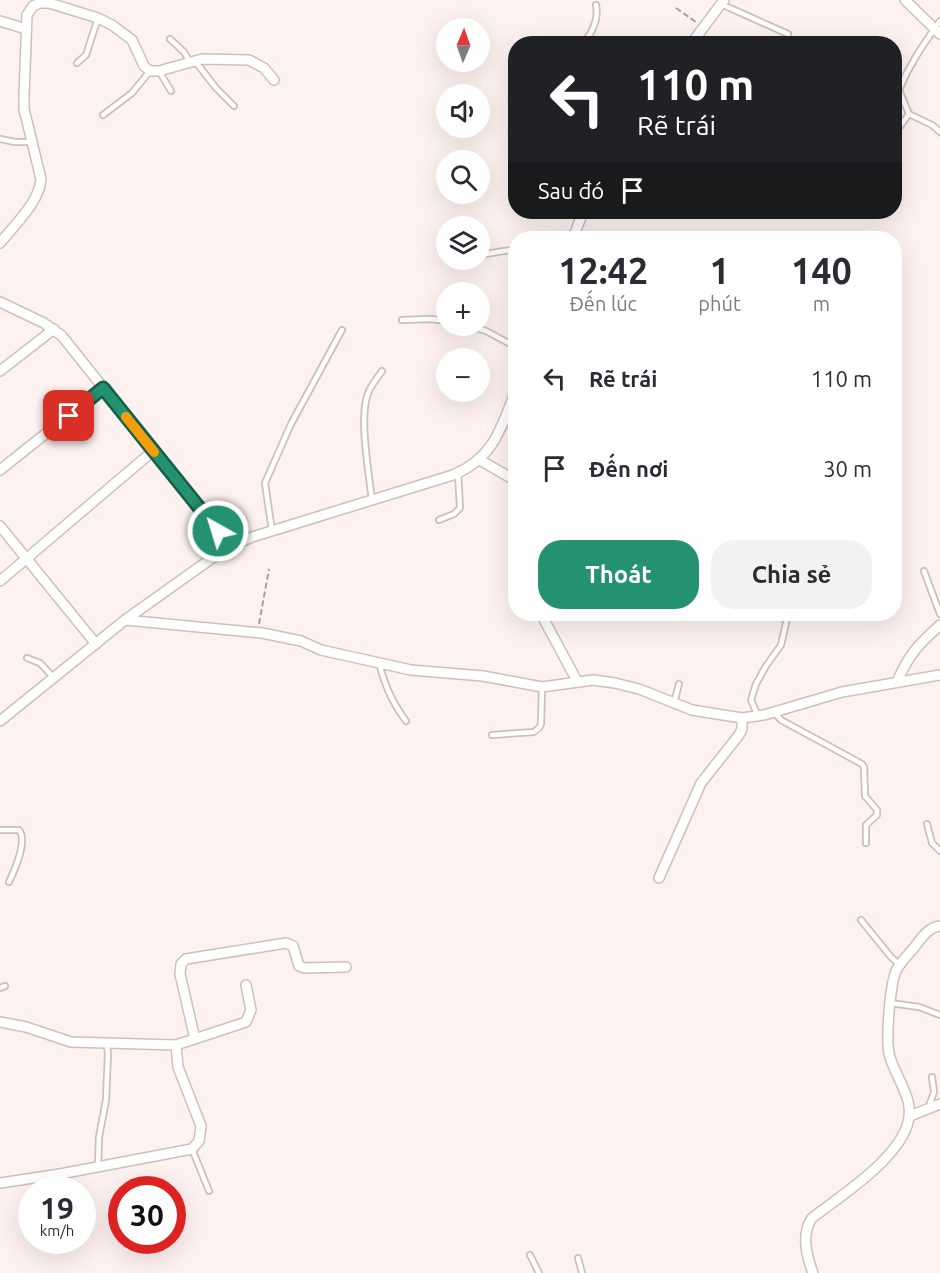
<!DOCTYPE html>
<html lang="vi">
<head>
<meta charset="utf-8">
<style>
	body { margin:0; font-family:Ubuntu,sans-serif; background:#f2f2f3; color:#2b2b33; height:100vh; display:flex; flex-direction:column; font-size:22px; white-space:nowrap }
	* { box-sizing:border-box; margin:0 }
	p { font-size:20px; color:#7c7c81 }
	.icon { flex:none; width:33px; height:33px; fill:none; stroke:currentColor; stroke-width:2; stroke-linecap:round; stroke-linejoin:round }
	.map { position:relative; flex:1; overflow:hidden }
	.sheet { position:absolute; left:508px; top:231px; width:394px; height:390px; display:flex; flex-direction:column; background:#fff; border-radius:24px; box-shadow:0 6px 24px #0002 }
	.sheet>* { flex:none }
	.top-card { position:absolute; left:508px; top:36px; width:394px; height:183px; border-radius:24px; box-shadow:0 6px 24px #0002; background:#202124; color:#fff; overflow:hidden }
	.needle { width:39px; rotate:2deg }
	.controls { position:absolute; left:436px; top:18px; display:grid; gap:12px }
	.controls a { display:grid; place-items:center; width:54px; height:54px; border-radius:50%; background:#fff; box-shadow:0 6px 24px #0002; font-size:30px }
	.speed { position:absolute; left:18px; top:1176px; display:flex; gap:12px; font-size:30px; font-weight:700; text-align:center }
	.speed>* { display:grid; place-content:center; width:78px; height:78px; border-radius:50%; background:#fff; box-shadow:0 6px 24px #0002; line-height:1 }
	.speed small { font-size:15px; font-weight:400 }
	.speed .limit { border:9px solid #d22; background:#fff; color:#111 }
	.pin { position:absolute; display:grid; place-items:center; width:51px; height:51px; color:#fff; margin:-26px; border-radius:12px; box-shadow:0 3px 9px #0006 }
	.me { position:absolute; width:66px; margin:-33px; rotate:321deg; stroke-linejoin:round; filter:drop-shadow(0 0 4px #0008) }
	.turn { display:flex; align-items:center; gap:21px; height:126px; padding:0 30px; font-size:27px }
	.turn .icon { width:78px; height:78px; stroke-width:2.5 }
	.turn b { display:block; font-size:42px; line-height:51px }
	.then { display:flex; align-items:center; height:57px; padding:0 30px; background:#0003; gap:12px; font-size:22px }
	.eta { display:flex; justify-content:space-evenly; align-items:center; height:102px; text-align:center }
	.eta b { font-size:36px; font-weight:700; line-height:42px }
	.action { display:flex; gap:12px; margin-top:auto; padding:12px 30px }
	.action a { flex:1; height:69px; border-radius:24px; background:#249171; color:#fff; font-size:24px; font-weight:700; line-height:69px; text-align:center }
	.action a+a { background:#f2f2f3; color:#2b2b33 }
	ul { padding:0; list-style:none }
	li { display:flex; align-items:center; gap:18px; height:90px; padding:0 30px }
	li div { flex:1 }
	li b { display:block; font-size:22px }
	li em { font-style:normal }
	.map>svg:first-child { display:block }
	.lines { fill:none; stroke-linecap:round; stroke-linejoin:round }
	.lane-casing { stroke:#d0bfb9; stroke-width:8 }
	.street-casing { stroke:#d0bfb9; stroke-width:12 }
	.path { stroke:#a9a09d; stroke-width:2; stroke-dasharray:6 3; stroke-linecap:butt }
	.lane { stroke:#fff; stroke-width:4.5 }
	.street { stroke:#fff; stroke-width:9 }
	.route-casing { stroke:#175e49; stroke-width:15 }
	.route { stroke:#249171; stroke-width:10 }
	.slow { stroke:#f59e0b; stroke-width:10 }
</style>
</head>
<body>
<div class="map">
<svg width="940" height="1273" viewBox="0 0 940 1273">
	<rect width="100%" height="100%" fill="#fdf2ef"/>
	<g class="lines">
		<defs>
			<g id="lane">
				<path d="M 721,4 L 788,34"/>
				<path d="M 170,39 L 184,52 L 190,62"/>
				<path d="M 582,44 C 592,35 599,18 596,5"/>
				<path d="M 195,61 L 216,88 L 234,106"/>
				<path d="M 77,63 L 86,55 L 98,18"/>
				<path d="M 159,71 L 171,91"/>
				<path d="M 909,114 L 932,125 L 940,132"/>
				<path d="M 103,115 L 132,93 L 150,71"/>
				<path d="M 896,132 L 909,114 L 899,90 C 910,63 923,45 940,21"/>
				<path d="M 0,139 L 15,142 L 33,142"/>
				<path d="M 480,255 L 516,249"/>
				<path d="M 461,265 L 472,260"/>
				<path d="M 402,320 L 431,319 L 447,321"/>
				<path d="M 469,326 L 486,331 L 516,347"/>
				<path d="M 507,414 L 516,416"/>
				<path d="M 372,500 C 369,474 358,414 369,391 C 372,384 378,377 382,371"/>
				<path d="M 439,520 L 454,514 L 460,508 L 458,473"/>
				<path d="M 272,531 L 265,483 L 291,424 L 342,330"/>
				<path d="M 924,571 L 940,614"/>
				<path d="M 27,658 L 40,663 L 54,678"/>
				<path d="M 379,663 C 385,686 392,702 406,721"/>
				<path d="M 674,703 L 679,684"/>
				<path d="M 774,712 L 781,720 L 862,764 L 864,767 L 865,796 L 877,810 L 877,815 L 866,825 L 866,843"/>
				<path d="M 758,716 L 751,700 L 756,684 L 766,666 L 781,645 L 788,614"/>
				<path d="M 492,735 L 534,732 L 539,728 L 541,724 L 542,687"/>
				<path d="M 927,824 L 932,843 L 940,851"/>
				<path d="M 0,830 L 19,830 C 28,841 15,869 9,882"/>
				<path d="M 861,920 L 891,957 L 900,965"/>
				<path d="M 0,988 L 5,986"/>
				<path d="M 890,1003 L 919,1007 L 940,1015"/>
				<path d="M 929,1106 L 934,1092 L 932,1077"/>
				<path d="M 192,1149 L 209,1191"/>
				<path d="M 98,1167 L 99,1137 L 106,1100 L 108,1053 L 106,1043"/>
				<path d="M 530,1255 L 539,1273"/>
				<path d="M 578,1258 L 582,1273"/>
			</g>
			<g id="street">
				<path d="M 905,0 L 940,34"/>
				<path d="M 0,21 L 26,29"/>
				<path d="M 691,44 L 724,0"/>
				<path d="M 573,238 L 583,212"/>
				<path d="M 0,243 C 15,224 39,203 41,179 L 24,109 L 24,96 L 27,15 L 33,6 L 40,3 L 49,3 L 98,18 L 112,25 L 132,40 L 144,66 L 150,71 L 159,71 L 202,59 L 249,60 L 264,68 L 274,80"/>
				<path d="M 0,302 L 44,323 L 62,336 L 230,547"/>
				<path d="M 0,371 L 54,329"/>
				<path d="M 480,460 L 516,481"/>
				<path d="M 0,470 L 103,388"/>
				<path d="M 0,526 L 96,644"/>
				<path d="M 0,581 L 153,451"/>
				<path d="M 541,614 L 577,681"/>
				<path d="M 125,620 L 262,633 L 301,641 L 321,650 L 411,670 L 483,676 L 542,687 L 593,680 L 615,683 L 639,689 L 692,710 L 742,718 L 764,715 L 842,692 L 940,675"/>
				<path d="M 897,682 C 909,654 918,645 940,625"/>
				<path d="M 0,721 L 125,620 L 208,561 L 230,547 L 252,537 L 453,475 C 494,458 501,428 516,390"/>
				<path d="M 659,878 L 701,783 L 739,735 L 742,729 L 742,718"/>
				<path d="M 0,1022 L 26,1027 L 71,1042 L 176,1045 L 246,1022 L 251,1010 L 246,985"/>
				<path d="M 195,1039 L 180,974 L 181,964 L 186,959 L 286,943 L 293,946 L 299,966 L 305,968 L 346,967"/>
				<path d="M 910,1116 L 940,1104"/>
				<path d="M 0,1183 L 60,1174 L 192,1149 L 199,1141 L 201,1126 L 178,1067 L 176,1045"/>
				<path d="M 813,1273 C 806,1255 801,1234 812,1218 C 842,1195 894,1162 907,1126 C 916,1100 897,1081 890,1057 C 885,1042 890,986 896,971 C 900,963 907,956 913,949 C 920,940 928,927 940,926"/>
			</g>
		</defs>
		<use href="#lane" class="lane-casing"/>
		<use href="#street" class="street-casing"/>
		<g class="path">
			<path d="M 676,8 L 696,22"/>
			<path d="M 259,624 L 269,569"/>
		</g>
		<use href="#lane" class="lane"/>
		<use href="#street" class="street"/>
	</g>
	<g class="lines">
		<defs>
			<path id="route" d="M 69,416 L 103,388 L 218,531"/>
		</defs>
		<use href="#route" class="route-casing"/>
		<use href="#route" class="route"/>
		<path class="slow" d="M 126,417 L 154,452"/>
	</g>
</svg>
<div class="controls">
<a><svg class="needle" viewBox="-14 -14 28 28"><path d="M0-13l5 13h-10z" fill="#e53935"/><path d="M0 13l5-13h-10z" fill="#7c7c81"/></svg></a>
<a><svg class="icon" aria-label="sound" viewBox="0 0 24 24"><path d="M4 9h4l5-4v14l-5-4H4zM17 9q2 3 0 6"/></svg></a>
<a><svg class="icon" aria-label="search" viewBox="0 0 24 24"><circle cx="10" cy="10" r="6"/><path d="M15 15l6 6"/></svg></a>
<a><svg class="icon" aria-label="layers" viewBox="0 0 24 24"><path d="M12 4l9 5-9 5-9-5zM3 14l9 5 9-5"/></svg></a>
<a>+</a>
<a>−</a>
</div>
<div class="speed"><div>19<small>km/h</small></div><div class="limit">30</div></div>
<div class="pin" style="left:69px;top:416px;background:#d93025"><svg class="icon" aria-label="arrive" viewBox="0 0 24 24"><path d="M6 21V4h12l-3 4 3 4H6"/></svg></div>
<svg class="me" style="left:218px;top:531px" viewBox="-20 -20 40 40"><circle r="17" fill="#249171" stroke="#fff" stroke-width="3"/><path d="M0-11L8 9 0 5-8 9z" fill="#fff"/></svg>
<div class="top-card">
<div class="turn"><svg class="icon" aria-label="left" viewBox="0 0 24 24"><path d="M17 20v-9H6M10 6l-5 5 5 5"/></svg><div><b>110 m</b>Rẽ trái</div></div>
<div class="then">Sau đó<svg class="icon" aria-label="arrive" viewBox="0 0 24 24"><path d="M6 21V4h12l-3 4 3 4H6"/></svg></div>
</div>
<section class="sheet">
<div class="eta">
<div><b>12:42</b><p>Đến lúc</p></div>
<div><b>1</b><p>phút</p></div>
<div><b>140</b><p>m</p></div>
</div>
<ul>
<li><svg class="icon" aria-label="left" viewBox="0 0 24 24"><path d="M17 20v-9H6M10 6l-5 5 5 5"/></svg><div><b>Rẽ trái</b></div><em>110 m</em></li>
<li><svg class="icon" aria-label="arrive" viewBox="0 0 24 24"><path d="M6 21V4h12l-3 4 3 4H6"/></svg><div><b>Đến nơi</b></div><em>30 m</em></li>
</ul>
<div class="action"><a>Thoát</a><a>Chia sẻ</a></div>
</section>
</div>
</body>
</html>
